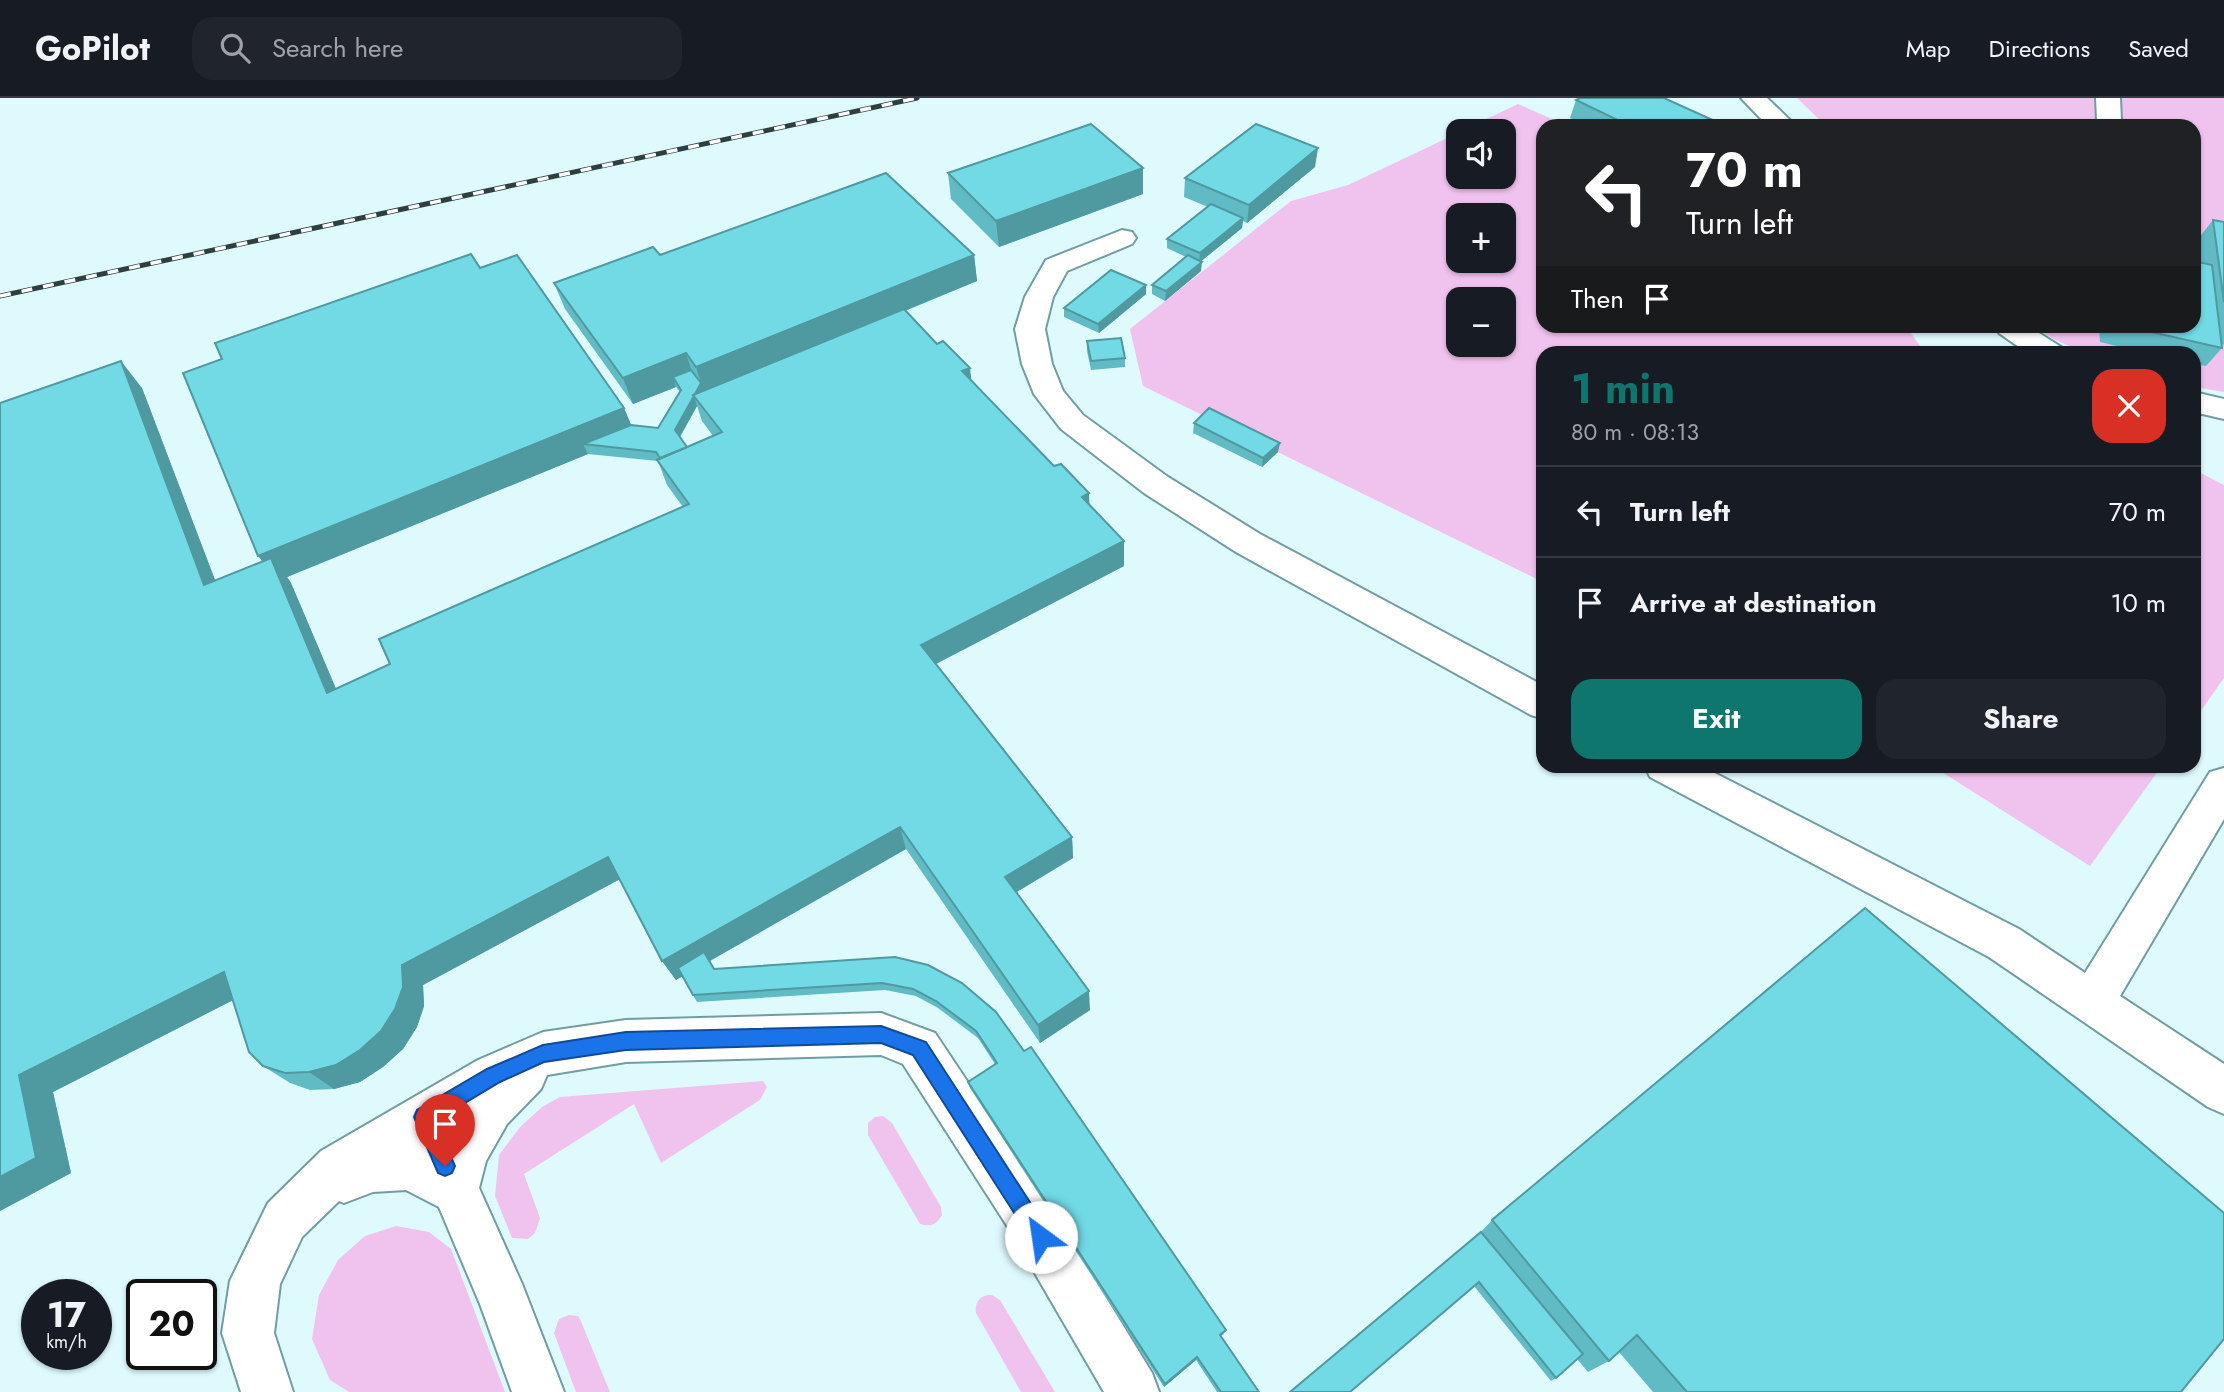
<!DOCTYPE html>
<html lang="en">
<head>
<meta charset="utf-8">
<style>
	body { margin:0; font-family:Jost,sans-serif; background:#20242c; color:#f1f3f6; height:100vh; display:flex; flex-direction:column; font-size:26px; white-space:nowrap }
	* { box-sizing:border-box; margin:0 }
	p { font-size:23px; color:#9ea1a6 }
	.icon { flex:none; width:38px; height:38px; fill:none; stroke:currentColor; stroke-width:2; stroke-linecap:round; stroke-linejoin:round }
	.map { position:relative; flex:1; overflow:hidden }
	.sheet { position:absolute; left:1536px; top:248px; width:665px; height:427px; display:flex; flex-direction:column; background:#171b24; border-radius:21px; box-shadow:0 2px 5px #0004 }
	.sheet>* { flex:none }
	.top-card { position:absolute; left:1536px; top:21px; width:665px; height:214px; border-radius:21px; box-shadow:0 2px 5px #0004; background:#202124; color:#fff; overflow:hidden }
	.buttons { position:absolute; left:1446px; top:21px; display:grid; gap:14px }
	.buttons a { display:grid; place-items:center; width:70px; height:70px; border-radius:14px; background:#171b24; box-shadow:0 2px 5px #0004; font-size:35px }
	.speed { position:absolute; left:21px; top:1181px; display:flex; gap:14px; font-size:35px; font-weight:700; text-align:center }
	.speed>* { display:grid; place-content:center; width:91px; height:91px; border-radius:50%; background:#171b24; box-shadow:0 2px 5px #0004; line-height:1 }
	.speed small { font-size:18px; font-weight:400 }
	.speed .limit { border:4px solid #111; border-radius:10px; background:#fff; color:#111 }
	.pin { position:absolute; display:grid; place-items:center; width:60px; height:60px; color:#fff; margin:-72px -30px; border-radius:50% 50% 50% 0; rotate:-45deg; box-shadow:0 0 7px #0007 }
	.pin .icon { rotate:45deg }
	.me { position:absolute; width:77px; margin:-38px; rotate:329deg; stroke-linejoin:round; filter:drop-shadow(0 0 5px #0008) }
	.turn { display:flex; align-items:center; gap:24px; height:147px; padding:0 35px; font-size:32px }
	.turn .icon { width:91px; height:91px; stroke-width:2.5 }
	.turn b { display:block; font-size:49px; line-height:60px }
	.then { display:flex; align-items:center; height:66px; padding:0 35px; background:#0003; gap:14px; font-size:26px }
	.round { display:grid; place-items:center; flex:none; width:74px; height:74px; border-radius:21px; background:#20242c }
	.overview { display:flex; align-items:center; justify-content:space-between; height:119px; padding:0 35px }
	h1 { font-size:42px; font-weight:700; line-height:52px; color:#0f766e }
	.action { display:flex; gap:14px; margin-top:auto; padding:14px 35px }
	.action a { flex:1; height:80px; border-radius:21px; background:#0f766e; color:#fff; font-size:28px; font-weight:700; line-height:80px; text-align:center }
	.action a+a { background:#20242c; color:#f1f3f6 }
	ul { padding:0; list-style:none }
	li { display:flex; align-items:center; gap:21px; height:91px; padding:0 35px; border-top:2px solid #363941 }
	li div { flex:1 }
	li b { display:block; font-size:26px }
	li em { font-style:normal }
	header { display:flex; align-items:center; gap:42px; box-sizing:border-box; height:98px; padding:0 35px; background:#171b24; border-bottom:2px solid #363941 }
	header strong { font-size:33px }
	nav { display:flex; gap:38px; margin-inline-start:auto; font-size:24px }
	.search { width:490px; height:63px; background:#20242c; display:flex; align-items:center; gap:18px; box-sizing:border-box; padding:0 24px; border-radius:21px; color:#9ea1a6; font-size:26px }
	.map>svg:first-child { display:block }
	.green { fill:#f0c3ee; fill-rule:evenodd }
	.lines { fill:none; stroke-linecap:round; stroke-linejoin:round }
	.minor-casing { stroke:#719da2; stroke-width:4 }
	.minor { fill:#fff; fill-rule:evenodd }
	.rail-casing { stroke:#2d3f41; stroke-width:5 }
	.rail { stroke:#fff; stroke-width:3.5; stroke-dasharray:11; stroke-linecap:butt }
	.wall { fill:#61bbc5; fill-rule:evenodd }
	.shaded-wall { fill:#4f99a0 }
	.building { fill:#71dae5; stroke:#4f99a0; stroke-width:2 }
	.route { fill:#1a73e8; stroke:#114b97; stroke-width:2 }
</style>
</head>
<body>
<header>
<strong>GoPilot</strong>
<div class="search"><svg class="icon" aria-label="search" viewBox="0 0 24 24"><circle cx="10" cy="10" r="6"/><path d="M15 15l6 6"/></svg>Search here</div>
<nav><a>Map</a><a>Directions</a><a>Saved</a></nav>
</header>
<div class="map">
<svg width="2224" height="1294" viewBox="0 0 2224 1294">
	<rect width="100%" height="100%" fill="#dffafd"/>
	<g class="green">
		<path d="M 1797,0 L 2224,0 L 2224,294 L 2195,289 L 2194,256 C 2143,255 2077,266 2036,228 L 2194,228 L 2194,28 L 1826,28 Z"/>
		<path d="M 1518,6 L 1568,28 L 1544,28 L 1544,228 L 1906,228 L 1925,255 L 1544,256 L 1543,484 L 1143,288 L 1130,231 L 1291,103 L 1348,87 L 1458,35 L 1458,79 L 1503,79 L 1503,33 L 1461,33 ZM 1458,117 L 1503,117 L 1503,163 L 1458,163 ZM 1458,201 L 1503,201 L 1503,247 L 1458,247 Z"/>
		<path d="M 2195,372 L 2224,387 L 2224,580 L 2195,621 Z"/>
		<path d="M 1934,669 L 2161,669 L 2090,768 Z"/>
		<path d="M 763,983 L 767,989 L 760,1002 L 661,1065 L 634,1006 L 524,1076 L 540,1120 L 535,1135 L 528,1141 L 512,1140 L 495,1098 L 499,1057 L 520,1029 L 542,1009 L 560,999 Z"/>
		<path d="M 883,1018 L 892,1025 L 941,1109 L 942,1117 C 936,1127 931,1129 920,1126 L 868,1037 L 868,1025 L 875,1019 Z"/>
		<path d="M 396,1128 L 429,1134 L 451,1151 L 505,1294 L 349,1294 L 330,1282 L 312,1241 L 319,1197 L 338,1162 L 365,1138 Z"/>
		<path d="M 992,1197 L 1000,1202 L 1055,1294 L 1021,1294 L 976,1215 C 974,1204 981,1196 992,1197 Z"/>
		<path d="M 569,1217 L 578,1218 L 580,1221 L 610,1294 L 576,1294 L 554,1235 L 559,1221 Z"/>
	</g>
	<g class="lines">
		<defs>
			<g id="minor">
				<path d="M 1741,0 L 1767,0 L 1796,28 L 1768,28 Z"/>
				<path d="M 2096,0 L 2120,0 L 2121,22 L 2118,28 L 2092,28 L 2097,22 Z"/>
				<path d="M 1122,132 L 1132,134 L 1136,140 L 1132,146 L 1067,173 L 1053,199 L 1045,231 L 1052,266 L 1063,293 L 1083,317 L 1168,379 L 1260,436 L 1544,588 L 1544,621 L 1531,617 L 1236,454 L 1144,395 L 1061,331 L 1034,296 L 1022,266 L 1015,231 L 1025,199 L 1046,162 Z"/>
				<path d="M 1995,228 L 2028,228 L 2061,249 L 2065,256 L 2029,256 L 1999,235 Z"/>
				<path d="M 2194,294 L 2224,301 L 2224,321 L 2194,314 Z"/>
				<path d="M 1645,668 L 1701,668 L 2019,831 L 2085,875 L 2210,674 L 2224,670 L 2224,721 L 2120,898 L 2224,966 L 2224,1016 L 2208,1009 L 1989,859 L 1650,679 Z"/>
				<path d="M 881,915 L 935,935 L 1045,1100 L 1152,1275 L 1159,1294 L 1104,1294 L 1011,1134 L 903,966 L 881,957 L 626,964 L 547,977 L 541,991 L 507,1026 L 486,1063 L 479,1090 L 522,1186 L 564,1294 L 512,1294 L 480,1206 L 439,1109 L 406,1092 L 373,1094 L 344,1105 L 339,1103 L 302,1139 L 280,1186 L 274,1235 L 293,1294 L 241,1294 L 222,1235 L 230,1183 L 268,1105 L 321,1053 L 478,962 L 543,934 L 626,922 Z"/>
			</g>
		</defs>
		<use href="#minor" class="minor-casing"/>
		<use href="#minor" class="minor"/>
		<defs>
			<path id="rail" d="M 0,198 L 917,0"/>
		</defs>
		<use href="#rail" class="rail-casing"/>
		<use href="#rail" class="rail"/>
	</g>
	<g class="wall">
		<path d="M 1576,2 L 1715,28 L 1586,28 L 1570,20 Z"/>
		<path d="M 1315,69 L 1247,125 L 1243,123 L 1242,130 L 1201,163 L 1201,173 L 1165,203 L 1152,196 L 1152,187 L 1186,159 L 1167,150 L 1167,141 L 1208,109 L 1184,99 L 1185,80 Z"/>
		<path d="M 1143,70 L 1143,96 L 999,149 L 951,101 L 948,75 Z"/>
		<path d="M 2213,122 L 2224,124 L 2224,247 L 2222,246 L 2222,250 L 2206,268 L 2194,266 L 2194,256 L 2151,256 L 2100,244 L 2099,228 L 2194,228 L 2194,146 Z"/>
		<path d="M 660,157 L 974,157 L 977,183 L 905,213 L 1090,407 L 1124,468 L 936,566 L 1072,739 L 1073,760 L 1017,794 L 1090,912 L 1040,945 L 906,751 L 710,863 L 714,871 L 928,867 L 1224,1236 L 1221,1238 L 1259,1294 L 1217,1294 L 1196,1262 L 1164,1289 L 970,990 L 968,984 L 995,966 L 978,940 L 938,910 L 916,898 L 885,892 L 697,904 L 682,878 L 676,882 L 662,863 L 620,781 L 423,887 L 424,908 L 417,929 L 403,951 L 383,969 L 360,984 L 334,991 L 310,992 L 290,985 L 263,968 L 233,902 L 53,994 L 71,1075 L 0,1113 L 142,290 L 215,482 L 263,463 L 480,170 L 624,310 L 631,327 L 658,330 L 680,294 L 676,289 L 633,306 L 565,211 L 554,185 ZM 697,308 L 702,323 L 713,338 L 687,349 L 680,339 ZM 588,356 L 658,363 L 667,387 L 683,409 L 390,566 L 336,591 L 291,485 L 287,479 Z"/>
		<path d="M 1146,196 L 1099,235 L 1064,219 L 1064,210 Z"/>
		<path d="M 1087,243 L 1125,260 L 1125,269 L 1091,272 L 1087,253 Z"/>
		<path d="M 1194,325 L 1278,354 L 1262,369 L 1193,335 Z"/>
		<path d="M 1492,1122 L 2181,1294 L 1653,1294 L 1619,1254 L 1609,1263 L 1588,1274 L 1577,1261 L 1556,1280 L 1551,1283 L 1474,1188 L 1481,1134 Z"/>
	</g>
	<g class="shaded-wall">
		<path d="M 1318,50 L 1315,69 L 1247,125 L 1249,107 Z"/>
		<path d="M 1143,70 L 1143,96 L 999,149 L 996,123 Z"/>
		<path d="M 1243,120 L 1242,130 L 1199,165 L 1200,155 Z"/>
		<path d="M 974,157 L 977,183 L 704,295 L 694,298 L 701,285 L 696,269 Z"/>
		<path d="M 1202,164 L 1201,173 L 1165,203 L 1166,193 Z"/>
		<path d="M 1146,187 L 1146,196 L 1099,235 L 1098,226 Z"/>
		<path d="M 686,255 L 694,281 L 673,279 L 676,289 L 633,306 L 623,280 Z"/>
		<path d="M 121,263 L 142,290 L 226,511 L 204,487 Z"/>
		<path d="M 970,270 L 973,296 L 962,273 Z"/>
		<path d="M 694,298 L 697,308 L 678,342 L 675,332 Z"/>
		<path d="M 624,310 L 635,336 L 583,346 L 588,356 L 287,479 L 291,485 L 348,619 L 327,595 L 278,483 L 258,458 Z"/>
		<path d="M 1280,345 L 1278,354 L 1262,369 L 1263,360 Z"/>
		<path d="M 1089,395 L 1090,421 L 1082,399 Z"/>
		<path d="M 1124,443 L 1124,468 L 926,571 L 921,547 Z"/>
		<path d="M 900,729 L 906,751 L 676,882 L 662,863 Z"/>
		<path d="M 1072,739 L 1073,760 L 1008,799 L 1005,779 Z"/>
		<path d="M 608,759 L 622,780 L 423,887 L 424,908 L 417,929 L 403,951 L 383,969 L 360,984 L 334,991 L 309,974 L 402,867 Z"/>
		<path d="M 224,874 L 251,893 L 53,994 L 71,1075 L 0,1113 L 0,1079 L 19,977 Z"/>
		<path d="M 1089,893 L 1090,912 L 1040,945 L 1038,927 Z"/>
		<path d="M 1197,1259 L 1196,1262 L 1164,1289 L 1165,1286 Z"/>
	</g>
	<g class="building">
		<path d="M 1580,0 L 1664,0 L 1717,24 L 1711,28 L 1630,28 L 1576,2 Z"/>
		<path d="M 1091,26 L 1143,70 L 996,123 L 948,75 Z"/>
		<path d="M 1256,26 L 1318,50 L 1249,107 L 1185,80 Z"/>
		<path d="M 886,75 L 974,157 L 696,269 L 686,255 L 623,280 L 554,185 L 653,149 L 660,157 Z"/>
		<path d="M 1211,106 L 1243,120 L 1200,155 L 1167,141 Z"/>
		<path d="M 2213,122 L 2224,124 L 2224,204 Z"/>
		<path d="M 471,156 L 480,170 L 517,157 L 624,310 L 258,458 L 183,275 L 222,261 L 215,245 Z"/>
		<path d="M 1188,157 L 1202,164 L 1166,193 L 1152,187 Z"/>
		<path d="M 2194,163 L 2212,167 L 2222,250 L 2125,228 L 2194,228 Z"/>
		<path d="M 1111,172 L 1146,187 L 1098,226 L 1064,210 Z"/>
		<path d="M 904,211 L 937,246 L 943,243 L 970,270 L 962,273 L 1054,368 L 1061,366 L 1089,395 L 1082,399 L 1124,443 L 921,547 L 1072,739 L 1005,779 L 1089,893 L 1038,927 L 900,729 L 662,863 L 608,759 L 402,867 L 403,889 L 395,911 L 381,933 L 360,952 L 336,967 L 309,974 L 285,975 L 263,968 L 249,954 L 224,874 L 19,977 L 36,1060 L 0,1079 L 0,305 L 121,263 L 204,487 L 271,460 L 327,595 L 390,566 L 379,541 L 689,406 L 657,362 L 722,334 L 693,297 Z"/>
		<path d="M 1121,240 L 1125,260 L 1091,263 L 1087,243 Z"/>
		<path d="M 691,272 L 701,285 L 695,296 L 693,297 L 694,298 L 675,332 L 687,349 L 660,360 L 656,354 L 583,346 L 631,327 L 658,330 L 681,292 L 673,279 Z"/>
		<path d="M 1209,310 L 1280,345 L 1263,360 L 1194,325 Z"/>
		<path d="M 1865,810 L 2224,1115 L 2224,1241 L 2181,1294 L 1687,1294 L 1637,1237 L 1609,1263 L 1492,1122 Z"/>
		<path d="M 704,854 L 714,871 L 895,859 L 928,867 L 962,885 L 996,914 L 1024,953 L 1031,949 L 1226,1232 L 1220,1237 L 1259,1294 L 1221,1294 L 1197,1259 L 1165,1286 L 968,984 L 997,965 L 976,933 L 936,903 L 913,891 L 882,885 L 693,897 L 678,870 Z"/>
		<path d="M 1481,1134 L 1583,1256 L 1556,1280 L 1479,1184 L 1350,1294 L 1290,1294 Z"/>
	</g>
	<path class="route" d="M 881,928 L 926,944 L 1048,1132 L 1051,1139 L 1048,1146 L 1041,1149 L 1034,1146 L 913,957 L 881,945 L 626,952 L 544,964 L 500,984 L 435,1023 L 455,1068 L 452,1075 L 445,1078 L 438,1075 L 414,1019 L 417,1012 L 487,971 L 543,947 L 626,934 Z"/>
</svg>
<div class="buttons">
<a><svg class="icon" aria-label="sound" viewBox="0 0 24 24"><path d="M4 9h4l5-4v14l-5-4H4zM17 9q2 3 0 6"/></svg></a>
<a>+</a>
<a>−</a>
</div>
<div class="speed"><div>17<small>km/h</small></div><div class="limit">20</div></div>
<div class="pin" style="left:445px;top:1068px;background:#d93025"><svg class="icon" aria-label="arrive" viewBox="0 0 24 24"><path d="M6 21V4h12l-3 4 3 4H6"/></svg></div>
<svg class="me" style="left:1041px;top:1139px" viewBox="-20 -20 40 40"><circle r="19" fill="#fff"/><path d="M0-13L10 11 0 6-10 11z" fill="#1a73e8"/></svg>
<div class="top-card">
<div class="turn"><svg class="icon" aria-label="left" viewBox="0 0 24 24"><path d="M17 20v-9H6M10 6l-5 5 5 5"/></svg><div><b>70 m</b>Turn left</div></div>
<div class="then">Then<svg class="icon" aria-label="arrive" viewBox="0 0 24 24"><path d="M6 21V4h12l-3 4 3 4H6"/></svg></div>
</div>
<section class="sheet">
<div class="overview"><div><h1>1 min</h1><p>80 m · 08:13</p></div><a class="round" style="background:#d93025;color:#fff"><svg class="icon" aria-label="close" viewBox="0 0 24 24"><path d="M6 6l12 12M18 6L6 18"/></svg></a></div>
<ul>
<li><svg class="icon" aria-label="left" viewBox="0 0 24 24"><path d="M17 20v-9H6M10 6l-5 5 5 5"/></svg><div><b>Turn left</b></div><em>70 m</em></li>
<li><svg class="icon" aria-label="arrive" viewBox="0 0 24 24"><path d="M6 21V4h12l-3 4 3 4H6"/></svg><div><b>Arrive at destination</b></div><em>10 m</em></li>
</ul>
<div class="action"><a>Exit</a><a>Share</a></div>
</section>
</div>
</body>
</html>
